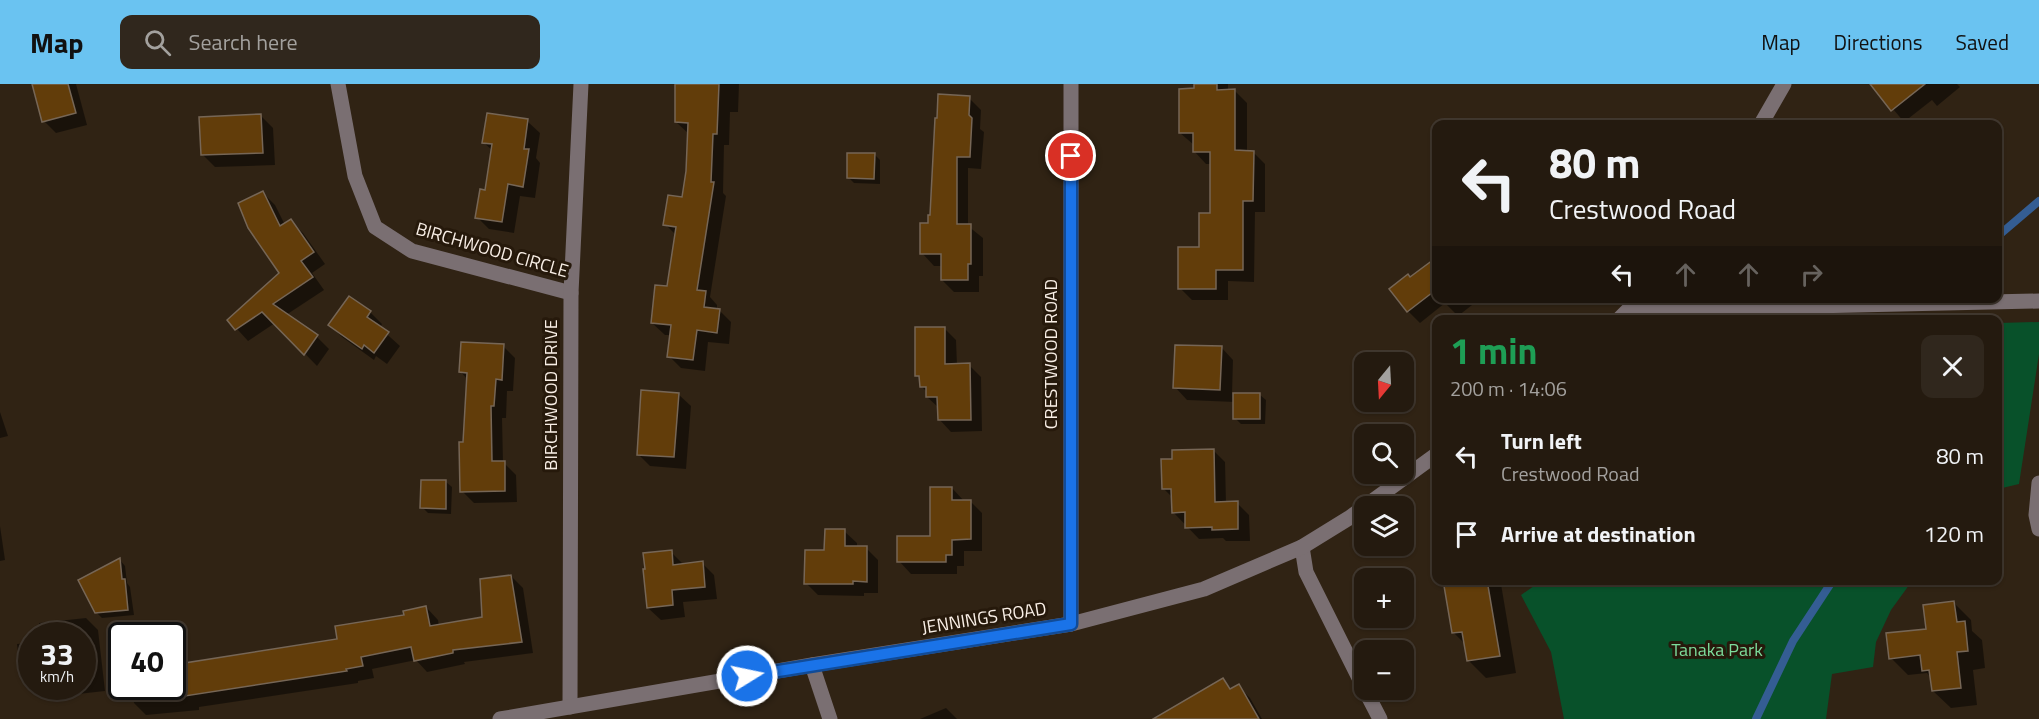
<!DOCTYPE html>
<html lang="en">
<head>
<meta charset="utf-8">
<style>
	body { margin:0; font-family:"Titillium Web",sans-serif; background:#30271d; color:#f1f3f6; height:100vh; display:flex; flex-direction:column; font-size:22px; white-space:nowrap }
	* { box-sizing:border-box; margin:0 }
	p { font-size:20px; color:#a3a19e }
	.icon { flex:none; width:33px; height:33px; fill:none; stroke:currentColor; stroke-width:2; stroke-linecap:round; stroke-linejoin:round }
	.map { position:relative; flex:1; overflow:hidden }
	.sheet { position:absolute; left:1432px; top:231px; width:570px; height:270px; display:flex; flex-direction:column; background:#241a0f; border-radius:12px; box-shadow:0 2px 4px #0004,0 0 0 2px #41382f }
	.sheet>* { flex:none }
	.guide { position:absolute; left:1432px; top:36px; width:570px; height:183px; border-radius:12px; box-shadow:0 2px 4px #0004,0 0 0 2px #41382f; background:#241a0f; color:#f1f3f6; overflow:hidden }
	.needle { width:39px; rotate:198deg }
	.controls { position:absolute; left:1354px; top:268px; display:grid; gap:12px }
	.controls a { display:grid; place-items:center; width:60px; height:60px; border-radius:12px; background:#241a0f; box-shadow:0 2px 4px #0004,0 0 0 2px #41382f; font-size:30px }
	.speed { position:absolute; left:18px; top:538px; display:flex; gap:12px; font-size:30px; font-weight:700; text-align:center }
	.speed>* { display:grid; place-content:center; width:78px; height:78px; border-radius:50%; background:#241a0f; box-shadow:0 2px 4px #0004,0 0 0 2px #41382f; line-height:1 }
	.speed small { font-size:15px; font-weight:400 }
	.speed .limit { border:3px solid #111; border-radius:9px; background:#fff; color:#111 }
	.pin { position:absolute; display:grid; place-items:center; width:51px; height:51px; color:#fff; margin:-26px; border:3px solid #fff; border-radius:50%; box-shadow:0 2px 6px #0007 }
	.me { position:absolute; width:66px; margin:-33px; rotate:80deg; stroke-linejoin:round; filter:drop-shadow(0 0 4px #0008) }
	.turn { display:flex; align-items:center; gap:21px; height:126px; padding:0 18px; font-size:27px }
	.turn .icon { width:78px; height:78px; stroke-width:2.5 }
	.turn b { display:block; font-size:42px; line-height:51px }
	.lanes { display:flex; align-items:center; height:57px; padding:0 18px; background:#0003; justify-content:center; gap:30px; direction:ltr }
	.lanes .off { opacity:.35 }
	.round { display:grid; place-items:center; flex:none; width:63px; height:63px; border-radius:12px; background:#30271d }
	.overview { display:flex; align-items:center; justify-content:space-between; height:102px; padding:0 18px }
	h1 { font-size:36px; font-weight:700; line-height:45px; color:#1e9e55 }
	ul { padding:0; list-style:none }
	li { display:flex; align-items:center; gap:18px; height:78px; padding:0 18px }
	li div { flex:1 }
	li b { display:block; font-size:22px }
	li em { font-style:normal }
	header { display:flex; align-items:center; gap:36px; box-sizing:border-box; height:84px; padding:0 30px; background:#6ac3f1; color:#111 }
	header strong { font-size:28px }
	nav { display:flex; gap:33px; margin-inline-start:auto; font-size:21px }
	.search { width:420px; height:54px; background:#30271d; display:flex; align-items:center; gap:15px; box-sizing:border-box; padding:0 21px; border-radius:12px; color:#a3a19e; font-size:22px }
	.map>svg:first-child { display:block }
	.green { fill:#08512a }
	.shadow { fill:#0007 }
	.lines { fill:none; stroke-linecap:round; stroke-linejoin:round }
	.stream { stroke:#345d93; stroke-width:8 }
	.building { fill:#623d0a; stroke:#766656; stroke-width:1.5 }
	.minor { stroke:#7a6f72; stroke-width:15 }
	.route-casing { stroke:#114b97; stroke-width:15 }
	.route { stroke:#1a73e8; stroke-width:10 }
	.labels { text-anchor:middle; stroke-width:6; stroke-linejoin:round; paint-order:stroke }
	.street-label { font-size:18px; fill:#f9efe6; stroke:#26190b }
	.park-label { font-size:18px; fill:#7ddd9c; stroke:#26190b }
</style>
</head>
<body>
<header>
<strong>Map</strong>
<div class="search"><svg class="icon" aria-label="search" viewBox="0 0 24 24"><circle cx="10" cy="10" r="6"/><path d="M15 15l6 6"/></svg>Search here</div>
<nav><a>Map</a><a>Directions</a><a>Saved</a></nav>
</header>
<div class="map">
<svg width="2039" height="635" viewBox="0 0 2039 635">
	<rect width="100%" height="100%" fill="#302314"/>
	<g class="green">
		<path d="M 2039,238 L 2039,270 L 2019,400 L 1998,405 L 1998,239 Z"/>
		<path d="M 1541,497 L 1541,496 L 1912,497 L 1891,526 L 1876,558 L 1873,583 L 1832,590 L 1826,635 L 1564,635 L 1551,568 L 1521,511 Z"/>
	</g>
	<g class="shadow">
		<path d="M 34,0 L 76,0 L 87,41 L 56,49 L 44,37 Z"/>
		<path d="M 677,0 L 739,0 L 738,28 L 730,28 L 729,61 L 724,61 L 723,109 L 726,112 L 710,213 L 717,221 L 717,226 L 719,226 L 731,238 L 729,260 L 708,258 L 705,287 L 681,284 L 669,272 L 671,251 L 665,251 L 652,239 L 669,204 L 677,152 L 665,140 L 683,115 L 688,88 L 689,50 L 676,38 Z"/>
		<path d="M 1195,0 L 1228,0 L 1228,7 L 1235,7 L 1247,19 L 1247,68 L 1253,68 L 1265,80 L 1265,128 L 1255,128 L 1254,198 L 1228,197 L 1228,216 L 1192,216 L 1180,204 L 1200,165 L 1212,131 L 1212,80 L 1206,80 L 1194,67 L 1194,61 L 1180,49 L 1195,6 Z"/>
		<path d="M 1872,0 L 1957,0 L 1960,3 L 1937,22 L 1932,16 L 1904,38 Z"/>
		<path d="M 969,14 L 981,26 L 980,45 L 984,48 L 981,85 L 968,84 L 968,142 L 983,154 L 983,192 L 979,192 L 979,208 L 954,208 L 942,196 L 942,182 L 934,182 L 922,169 Z"/>
		<path d="M 261,32 L 273,44 L 275,81 L 215,83 L 203,71 Z"/>
		<path d="M 527,37 L 540,49 L 536,74 L 540,79 L 535,114 L 520,112 L 514,149 L 489,145 L 477,133 L 487,107 L 493,67 L 483,58 Z"/>
		<path d="M 874,70 L 880,76 L 880,100 L 854,99 L 849,94 Z"/>
		<path d="M 263,109 L 275,121 L 285,141 L 290,137 L 303,149 L 325,180 L 312,189 L 324,206 L 286,231 L 317,253 L 329,265 L 317,282 L 275,239 L 248,257 L 229,236 L 281,189 Z"/>
		<path d="M 1437,174 L 1437,214 L 1481,214 L 1458,232 L 1445,219 L 1420,239 L 1408,227 L 1411,195 Z"/>
		<path d="M 370,228 L 382,240 L 380,244 L 400,262 L 387,280 L 376,272 L 374,276 L 342,253 L 330,241 Z"/>
		<path d="M 944,244 L 956,256 L 957,281 L 969,281 L 981,293 L 982,347 L 951,348 L 939,335 L 939,324 L 927,313 L 927,308 L 921,302 L 921,295 L 917,291 Z"/>
		<path d="M 503,262 L 515,274 L 513,307 L 507,307 L 506,334 L 502,334 L 503,378 L 516,391 L 517,418 L 474,419 L 462,407 L 468,296 L 460,287 Z"/>
		<path d="M 1221,263 L 1233,276 L 1232,310 L 1260,311 L 1266,316 L 1265,340 L 1241,340 L 1235,334 L 1235,318 L 1187,316 L 1175,303 Z"/>
		<path d="M 678,310 L 691,322 L 686,385 L 650,382 L 638,370 Z"/>
		<path d="M 0,328 L 8,352 L 0,354 Z"/>
		<path d="M 1213,366 L 1225,378 L 1226,419 L 1237,419 L 1249,431 L 1250,457 L 1226,457 L 1223,454 L 1199,455 L 1173,428 L 1173,414 L 1163,404 L 1174,377 Z"/>
		<path d="M 446,398 L 452,403 L 451,430 L 428,429 L 422,423 Z"/>
		<path d="M 952,404 L 964,417 L 970,417 L 982,429 L 982,467 L 964,467 L 964,482 L 957,482 L 957,490 L 911,490 L 899,477 L 931,453 Z"/>
		<path d="M 0,442 L 5,476 L 0,477 Z"/>
		<path d="M 844,447 L 857,459 L 857,463 L 866,464 L 878,476 L 878,509 L 864,509 L 864,512 L 818,511 L 806,499 L 826,468 Z"/>
		<path d="M 671,468 L 684,481 L 702,479 L 714,491 L 717,515 L 683,518 L 685,533 L 661,536 L 648,524 Z"/>
		<path d="M 120,476 L 125,482 L 127,499 L 130,503 L 134,531 L 102,534 L 96,528 Z"/>
		<path d="M 511,492 L 523,504 L 533,569 L 464,578 L 465,580 L 427,588 L 416,576 L 372,585 L 374,594 L 358,597 L 358,599 L 199,623 L 199,626 L 146,631 L 134,619 L 132,603 L 172,603 L 172,580 L 184,579 L 186,581 L 338,556 L 426,523 L 438,536 L 439,542 L 484,534 Z"/>
		<path d="M 1445,496 L 1498,496 L 1501,500 L 1516,589 L 1486,594 L 1469,577 L 1466,561 L 1454,549 Z"/>
		<path d="M 1954,519 L 1971,536 L 1972,547 L 1982,556 L 1985,584 L 1973,586 L 1977,621 L 1951,624 L 1933,607 L 1932,595 L 1927,589 L 1908,591 L 1891,574 L 1927,546 Z"/>
		<path d="M 86,534 L 98,546 L 105,607 L 78,610 L 72,603 L 82,603 L 82,552 L 41,552 L 39,539 Z"/>
		<path d="M 32,559 L 32,603 L 21,592 L 17,560 Z"/>
		<path d="M 1223,596 L 1232,605 L 1238,602 L 1250,614 L 1262,635 L 1171,635 Z"/>
		<path d="M 946,624 L 957,635 L 920,635 Z"/>
	</g>
	<g class="lines">
		<g class="stream">
			<path d="M 1998,152 L 2039,117"/>
			<path d="M 1756,635 L 1793,557 L 1833,496"/>
		</g>
	</g>
	<g class="building">
		<path d="M 32,0 L 68,0 L 76,29 L 42,38 Z"/>
		<path d="M 675,0 L 719,0 L 717,50 L 713,50 L 711,98 L 714,98 L 697,206 L 706,207 L 704,223 L 720,225 L 717,249 L 697,246 L 693,276 L 667,273 L 671,241 L 651,239 L 655,201 L 667,202 L 676,143 L 663,141 L 668,111 L 682,113 L 686,87 L 688,39 L 675,38 Z"/>
		<path d="M 1194,0 L 1217,0 L 1217,6 L 1235,5 L 1235,66 L 1254,67 L 1253,117 L 1243,117 L 1243,186 L 1216,186 L 1216,205 L 1178,205 L 1178,163 L 1199,163 L 1199,129 L 1210,129 L 1210,68 L 1193,68 L 1193,49 L 1179,49 L 1179,5 L 1194,4 Z"/>
		<path d="M 1870,0 L 1925,0 L 1891,27 Z"/>
		<path d="M 938,10 L 970,12 L 969,31 L 972,34 L 970,73 L 957,73 L 957,140 L 971,140 L 971,180 L 968,180 L 968,196 L 941,196 L 941,170 L 920,170 L 920,139 L 928,139 L 928,131 L 930,131 L 935,34 L 937,34 Z"/>
		<path d="M 487,29 L 528,35 L 524,65 L 529,65 L 523,103 L 508,100 L 502,138 L 475,134 L 480,105 L 485,106 L 492,60 L 482,59 Z"/>
		<path d="M 261,30 L 263,69 L 201,71 L 199,33 Z"/>
		<path d="M 847,69 L 875,69 L 874,95 L 847,94 Z"/>
		<path d="M 263,107 L 280,142 L 291,135 L 314,168 L 301,177 L 313,193 L 273,220 L 318,251 L 304,271 L 262,228 L 235,246 L 227,236 L 279,189 L 248,144 L 238,119 Z"/>
		<path d="M 1437,173 L 1437,205 L 1407,228 L 1389,205 L 1408,190 L 1410,193 Z"/>
		<path d="M 349,212 L 371,227 L 367,233 L 389,248 L 374,269 L 364,261 L 362,265 L 328,241 Z"/>
		<path d="M 915,243 L 945,243 L 945,280 L 970,279 L 971,336 L 938,336 L 937,313 L 926,313 L 926,303 L 920,303 L 919,292 L 915,292 Z"/>
		<path d="M 461,258 L 504,260 L 502,296 L 496,295 L 494,322 L 491,322 L 492,377 L 505,377 L 505,407 L 460,408 L 459,358 L 463,358 L 467,289 L 459,288 Z"/>
		<path d="M 1175,261 L 1222,262 L 1220,306 L 1173,304 Z"/>
		<path d="M 641,306 L 679,309 L 674,373 L 637,371 Z"/>
		<rect x="1233" y="309" width="27" height="26"/>
		<path d="M 1214,365 L 1215,418 L 1238,417 L 1238,445 L 1212,446 L 1212,443 L 1185,444 L 1185,428 L 1172,429 L 1171,405 L 1162,405 L 1161,375 L 1172,375 L 1172,366 Z"/>
		<path d="M 421,396 L 446,396 L 446,425 L 420,424 Z"/>
		<path d="M 930,403 L 952,403 L 952,416 L 971,416 L 971,455 L 952,456 L 952,471 L 946,471 L 946,478 L 897,478 L 897,452 L 930,452 Z"/>
		<path d="M 825,445 L 845,445 L 845,462 L 867,462 L 867,498 L 853,497 L 853,500 L 804,500 L 805,466 L 824,466 Z"/>
		<path d="M 672,466 L 673,481 L 703,477 L 705,503 L 672,506 L 673,521 L 647,524 L 643,485 L 645,485 L 643,469 Z"/>
		<path d="M 120,474 L 122,495 L 125,495 L 128,526 L 95,529 L 78,496 Z"/>
		<path d="M 511,491 L 522,558 L 453,566 L 453,569 L 414,577 L 411,563 L 361,573 L 363,582 L 346,585 L 347,587 L 172,614 L 172,581 L 337,555 L 335,542 L 404,531 L 403,527 L 426,522 L 430,542 L 482,533 L 480,495 Z"/>
		<path d="M 1443,496 L 1487,496 L 1500,572 L 1467,577 L 1462,548 L 1452,549 Z"/>
		<path d="M 1954,517 L 1957,538 L 1965,537 L 1968,567 L 1957,568 L 1961,604 L 1932,607 L 1929,586 L 1922,587 L 1920,571 L 1889,575 L 1886,549 L 1926,545 L 1923,521 Z"/>
		<path d="M 1223,594 L 1230,605 L 1239,600 L 1259,635 L 1153,635 Z"/>
	</g>
	<g class="lines">
		<g class="minor">
			<path d="M 338,0 L 355,92 L 375,143 L 412,167 L 571,209"/>
			<path d="M 1761,40 L 1784,0"/>
			<path d="M 1629,226 L 2039,217"/>
			<path d="M 1618,236 L 1640,214"/>
			<path d="M 2039,399 L 2036,431 L 2039,445"/>
			<path d="M 1302,463 L 1306,488 L 1365,606"/>
			<path d="M 1071,540 L 1071,0"/>
			<path d="M 812,581 L 830,635"/>
			<path d="M 1365,606 L 1380,635"/>
			<path d="M 570,623 L 571,209 L 581,0"/>
			<path d="M 500,635 L 812,581 L 1071,540 L 1204,505 L 1302,463 L 1349,434 L 1437,370"/>
		</g>
	</g>
	<g class="lines">
		<defs>
			<path id="route" d="M 747,592 L 1071,540 L 1071,72"/>
		</defs>
		<use href="#route" class="route-casing"/>
		<use href="#route" class="route"/>
	</g>
	<g class="labels">
		<g class="street-label">
			<text transform="translate(492 166) rotate(16)" y="6">BIRCHWOOD CIRCLE</text>
			<text transform="translate(1051 270) rotate(-90)" y="6">CRESTWOOD ROAD</text>
			<text transform="translate(551 311) rotate(-90)" y="6">BIRCHWOOD DRIVE</text>
			<text transform="translate(984 534) rotate(-9)" y="6">JENNINGS ROAD</text>
		</g>
		<g class="park-label">
			<text x="1717" y="572">Tanaka Park</text>
		</g>
	</g>
</svg>
<div class="controls">
<a><svg class="needle" viewBox="-14 -14 28 28"><path d="M0-13l5 13h-10z" fill="#e53935"/><path d="M0 13l5-13h-10z" fill="#a3a19e"/></svg></a>
<a><svg class="icon" aria-label="search" viewBox="0 0 24 24"><circle cx="10" cy="10" r="6"/><path d="M15 15l6 6"/></svg></a>
<a><svg class="icon" aria-label="layers" viewBox="0 0 24 24"><path d="M12 4l9 5-9 5-9-5zM3 14l9 5 9-5"/></svg></a>
<a>+</a>
<a>−</a>
</div>
<div class="speed"><div>33<small>km/h</small></div><div class="limit">40</div></div>
<div class="pin" style="left:1071px;top:72px;background:#d93025"><svg class="icon" aria-label="arrive" viewBox="0 0 24 24"><path d="M6 21V4h12l-3 4 3 4H6"/></svg></div>
<svg class="me" style="left:747px;top:592px" viewBox="-20 -20 40 40"><circle r="17" fill="#1a73e8" stroke="#fff" stroke-width="3"/><path d="M0-11L8 9 0 5-8 9z" fill="#fff"/></svg>
<div class="guide">
<div class="turn"><svg class="icon" aria-label="left" viewBox="0 0 24 24"><path d="M17 20v-9H6M10 6l-5 5 5 5"/></svg><div><b>80 m</b>Crestwood Road</div></div>
<div class="lanes"><svg class="icon" aria-label="left" viewBox="0 0 24 24"><path d="M17 20v-9H6M10 6l-5 5 5 5"/></svg><svg class="icon off" aria-label="ahead" viewBox="0 0 24 24"><path d="M12 20V5M6 11l6-6 6 6"/></svg><svg class="icon off" aria-label="ahead" viewBox="0 0 24 24"><path d="M12 20V5M6 11l6-6 6 6"/></svg><svg class="icon off" aria-label="right" viewBox="0 0 24 24"><path d="M7 20v-9h11M14 6l5 5-5 5"/></svg></div>
</div>
<section class="sheet">
<div class="overview"><div><h1>1 min</h1><p>200 m · 14:06</p></div><a class="round"><svg class="icon" aria-label="close" viewBox="0 0 24 24"><path d="M6 6l12 12M18 6L6 18"/></svg></a></div>
<ul>
<li><svg class="icon" aria-label="left" viewBox="0 0 24 24"><path d="M17 20v-9H6M10 6l-5 5 5 5"/></svg><div><b>Turn left</b><p>Crestwood Road</p></div><em>80 m</em></li>
<li><svg class="icon" aria-label="arrive" viewBox="0 0 24 24"><path d="M6 21V4h12l-3 4 3 4H6"/></svg><div><b>Arrive at destination</b></div><em>120 m</em></li>
</ul>
</section>
</div>
</body>
</html>
